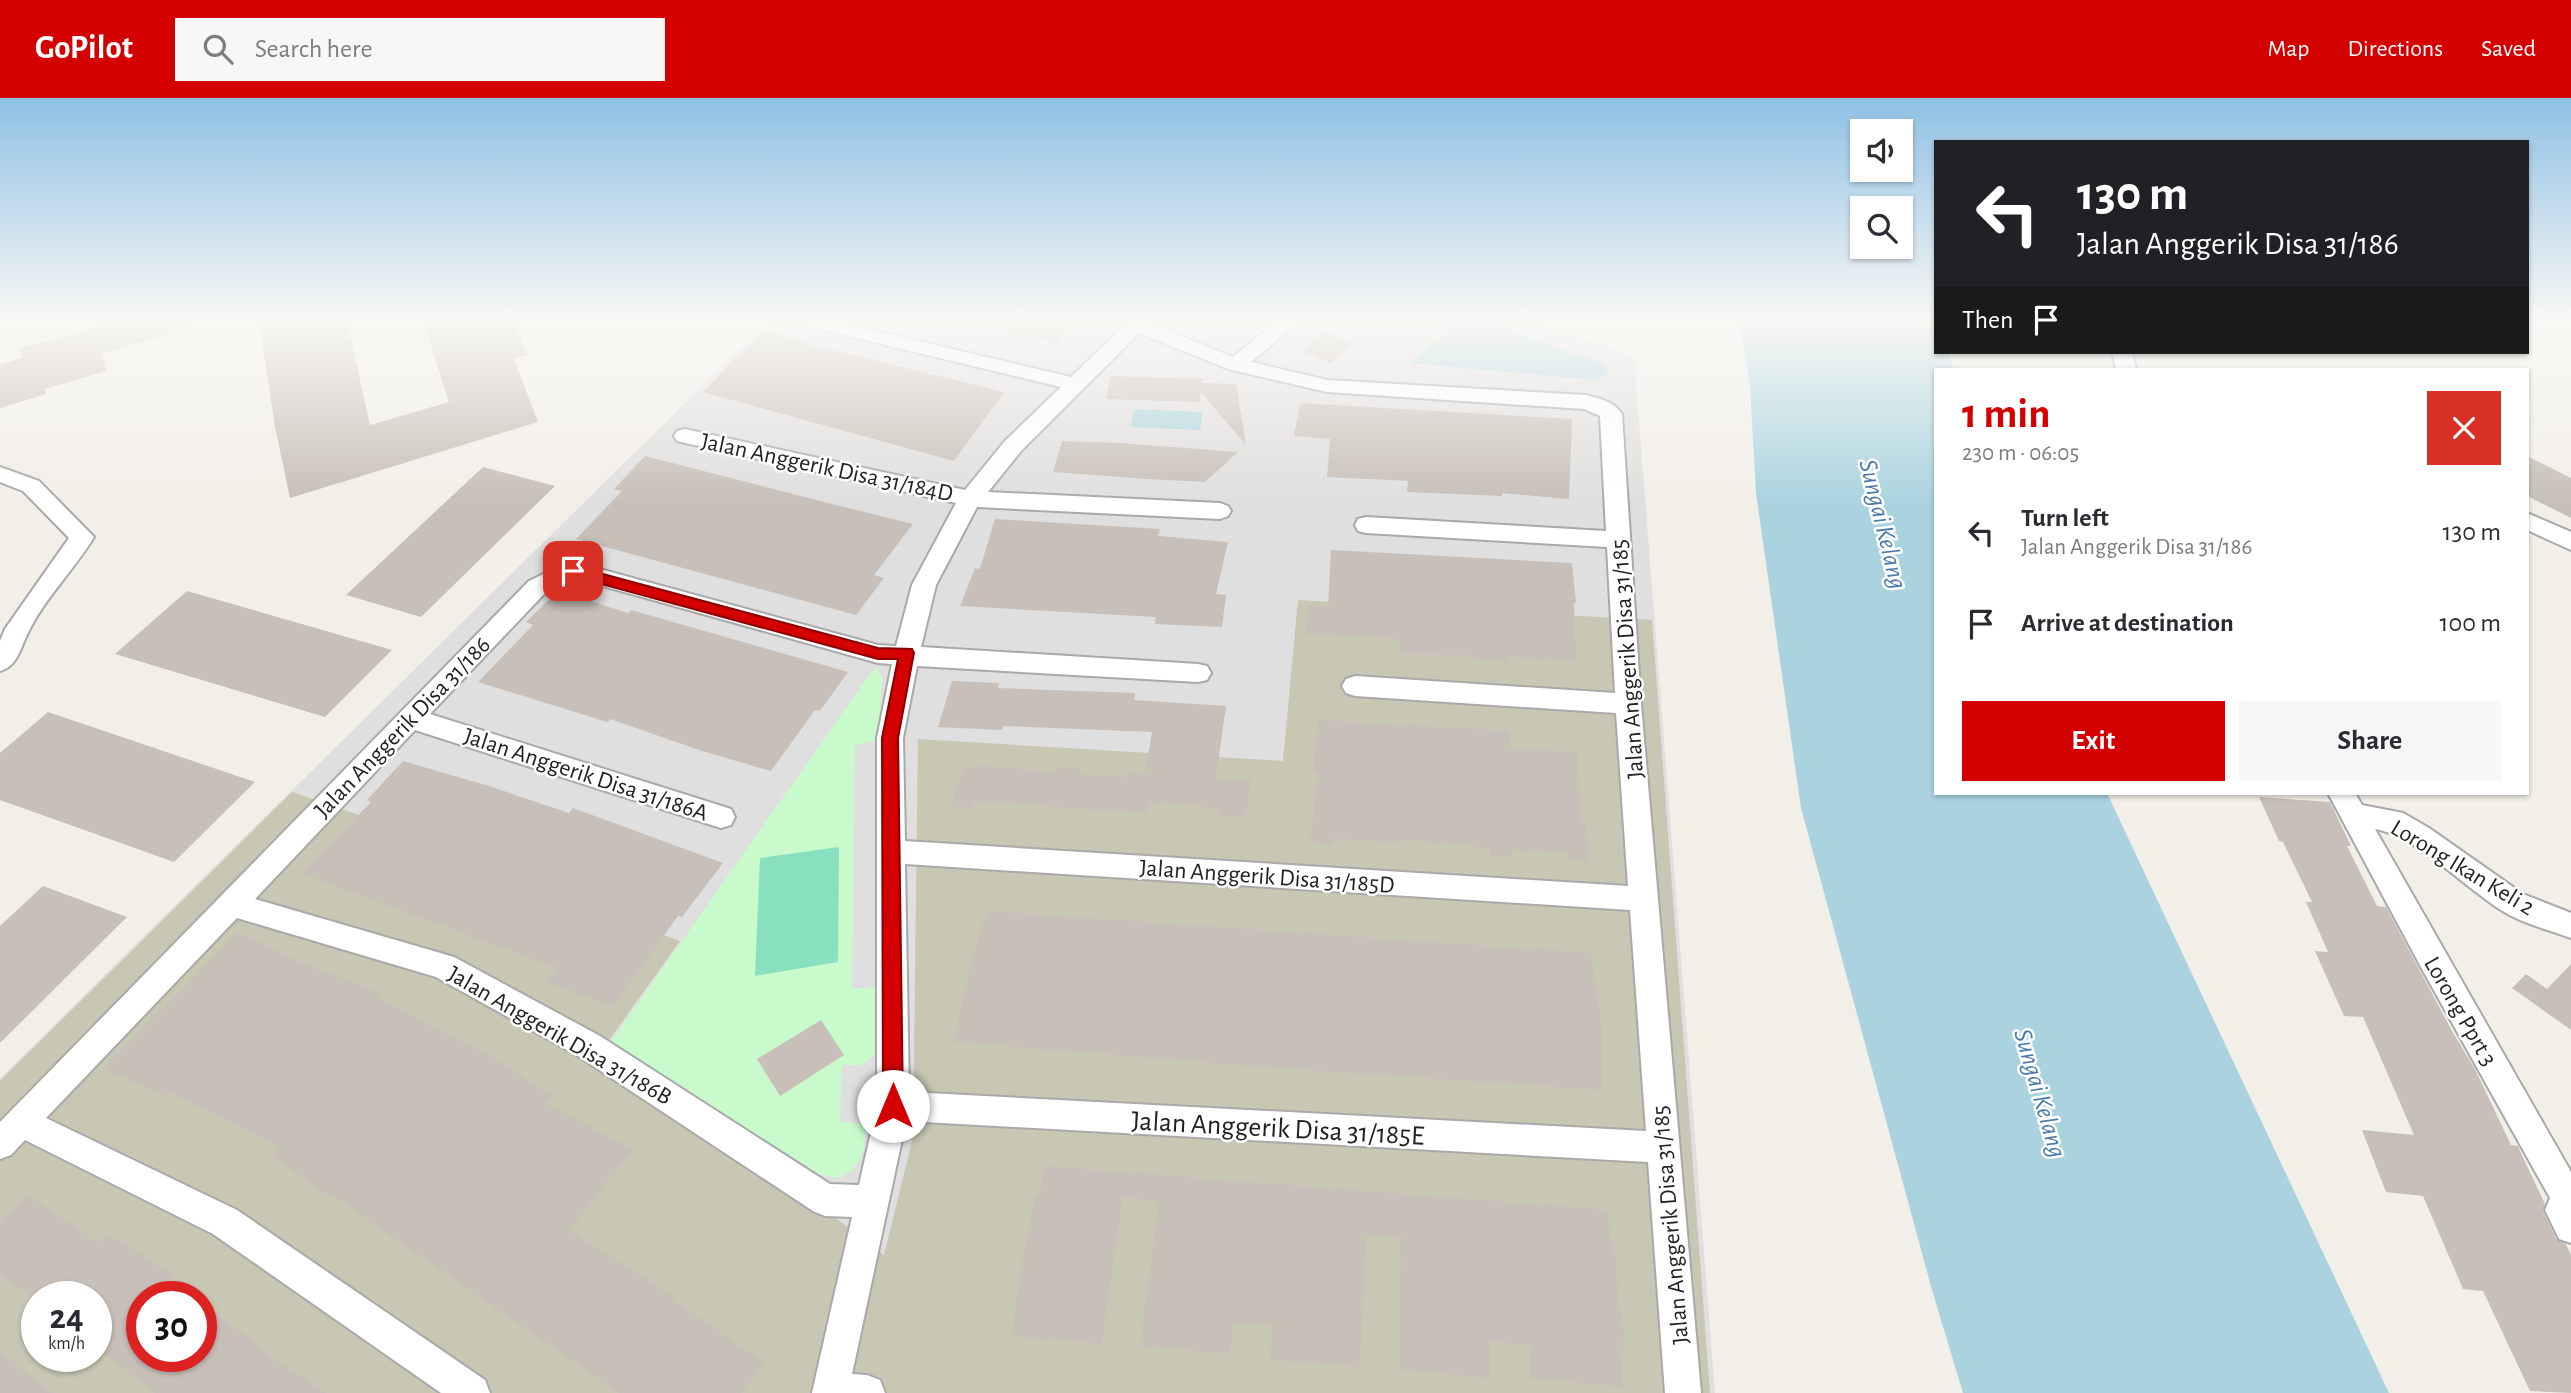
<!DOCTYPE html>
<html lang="en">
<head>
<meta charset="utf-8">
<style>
	body { margin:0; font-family:"Alegreya Sans",sans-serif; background:#f7f7f7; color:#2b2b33; height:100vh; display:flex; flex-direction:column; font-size:26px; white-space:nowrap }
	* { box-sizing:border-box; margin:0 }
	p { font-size:23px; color:#7c7c81 }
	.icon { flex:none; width:38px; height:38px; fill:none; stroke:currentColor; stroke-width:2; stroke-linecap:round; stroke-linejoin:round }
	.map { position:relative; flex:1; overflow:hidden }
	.details { position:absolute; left:1934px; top:270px; width:595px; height:427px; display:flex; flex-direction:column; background:#fff; border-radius:0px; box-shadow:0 2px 5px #0004 }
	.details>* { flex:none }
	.hud { position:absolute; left:1934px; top:42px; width:595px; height:214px; border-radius:0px; box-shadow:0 2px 5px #0004; background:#202124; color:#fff; overflow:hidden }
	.buttons { position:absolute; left:1850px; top:21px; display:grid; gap:14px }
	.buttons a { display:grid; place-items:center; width:63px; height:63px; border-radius:0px; background:#fff; box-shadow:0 2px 5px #0004; font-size:35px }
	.speed { position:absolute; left:21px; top:1183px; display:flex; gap:14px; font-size:35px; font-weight:700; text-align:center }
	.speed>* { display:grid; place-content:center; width:91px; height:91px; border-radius:50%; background:#fff; box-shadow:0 2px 5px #0004; line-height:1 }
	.speed small { font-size:18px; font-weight:400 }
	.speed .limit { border:10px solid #d22; background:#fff; color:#111 }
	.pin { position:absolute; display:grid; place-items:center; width:60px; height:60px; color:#fff; margin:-30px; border-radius:14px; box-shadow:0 4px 10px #0006 }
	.me { position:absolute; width:77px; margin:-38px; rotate:0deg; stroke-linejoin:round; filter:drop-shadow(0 0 5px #0008) }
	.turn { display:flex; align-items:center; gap:24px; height:147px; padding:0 28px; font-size:32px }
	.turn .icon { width:91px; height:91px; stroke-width:2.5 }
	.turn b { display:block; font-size:49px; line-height:60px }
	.then { display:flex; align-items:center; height:66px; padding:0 28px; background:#0003; gap:14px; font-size:26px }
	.round { display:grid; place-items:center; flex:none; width:74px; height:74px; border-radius:0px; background:#f7f7f7 }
	.head { display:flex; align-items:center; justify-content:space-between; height:119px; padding:0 28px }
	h1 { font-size:42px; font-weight:700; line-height:52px; color:#d40000 }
	.cta { display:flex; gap:14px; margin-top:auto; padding:14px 28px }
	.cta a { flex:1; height:80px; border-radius:0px; background:#d40000; color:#fff; font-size:28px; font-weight:700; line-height:80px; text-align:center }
	.cta a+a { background:#f7f7f7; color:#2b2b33 }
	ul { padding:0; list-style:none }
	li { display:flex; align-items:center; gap:21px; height:91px; padding:0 28px }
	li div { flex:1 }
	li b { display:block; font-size:26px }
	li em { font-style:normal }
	header { display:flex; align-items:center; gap:42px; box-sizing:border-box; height:98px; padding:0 35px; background:#d40000; color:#fff }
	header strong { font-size:33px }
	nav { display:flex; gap:38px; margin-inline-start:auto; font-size:24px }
	.search { width:490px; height:63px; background:#f7f7f7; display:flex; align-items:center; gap:18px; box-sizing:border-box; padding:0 24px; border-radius:0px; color:#7c7c81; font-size:26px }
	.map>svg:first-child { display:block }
	.residential { fill:#e0dfdf; fill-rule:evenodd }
	.construction { fill:#c7c7b4; fill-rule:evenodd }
	.park { fill:#c8facc }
	.pitch { fill:#88e0be }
	.water { fill:#aad3df }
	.building { fill:#c7bfb8 }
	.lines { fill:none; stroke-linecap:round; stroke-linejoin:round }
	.minor-casing { stroke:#a9a9a9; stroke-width:4 }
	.minor { fill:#fff; fill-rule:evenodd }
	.route { fill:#d40000; stroke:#8a0000; stroke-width:2 }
	.labels { text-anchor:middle; stroke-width:5; stroke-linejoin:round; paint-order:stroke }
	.street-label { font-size:24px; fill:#222; stroke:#fff }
	.water-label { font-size:26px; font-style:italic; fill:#4a7aab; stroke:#fff }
	.near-street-label { font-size:28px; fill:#222; stroke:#fff }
</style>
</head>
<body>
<header>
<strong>GoPilot</strong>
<div class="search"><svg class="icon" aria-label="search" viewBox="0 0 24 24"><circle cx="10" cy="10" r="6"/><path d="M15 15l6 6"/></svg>Search here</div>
<nav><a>Map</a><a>Directions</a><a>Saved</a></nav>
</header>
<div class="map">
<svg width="2571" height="1295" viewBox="0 0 2571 1295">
	<rect width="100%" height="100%" fill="#f2efe9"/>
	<path class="residential" d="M 768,223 L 1538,223 L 1634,259 L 1715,1295 L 0,1295 L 0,980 ZM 37,1199 L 96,1199 L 96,1258 L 37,1258 ZM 142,1199 L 201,1199 L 201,1258 L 142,1258 Z"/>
	<path class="construction" d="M 1298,502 L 1652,522 L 1710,1295 L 0,1295 L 0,983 L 292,694 L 600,800 L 592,811 L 680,843 L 607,945 L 884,1157 L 913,1039 L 918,641 L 1283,663 ZM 37,1199 L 96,1199 L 96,1258 L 37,1258 ZM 142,1199 L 201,1199 L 201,1258 L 142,1258 Z"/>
	<path class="park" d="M 875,569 L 882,579 L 878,642 L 855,647 L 852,891 L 882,888 C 881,909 886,962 859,967 C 854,968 847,967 842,967 L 840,1024 L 866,1025 C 864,1052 865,1066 839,1080 L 819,1076 L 610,945 Z"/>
	<path class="pitch" d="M 839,749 L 838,864 L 755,878 L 760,760 Z"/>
	<g class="water">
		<path d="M 1459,223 L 1484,223 L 1603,266 L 1609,272 L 1605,278 L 1594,282 L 1410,265 Z"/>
		<path d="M 1739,223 L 1934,223 L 1936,254 L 1947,254 L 1954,271 L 1936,271 L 1936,695 L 2107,695 L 2389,1295 L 1963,1295 L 1932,1192 L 1801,710 L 1756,395 L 1750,288 Z"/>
		<path d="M 1134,311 L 1203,314 L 1200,332 L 1131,329 Z"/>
	</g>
	<g class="building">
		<path d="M 118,223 L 194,223 L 195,228 L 102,256 L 106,273 L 45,291 L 46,296 L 0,310 L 0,266 L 22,260 L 20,250 Z"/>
		<path d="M 259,223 L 347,223 L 370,327 L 449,304 L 423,223 L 514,223 L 527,257 L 514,261 L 538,324 L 290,400 L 275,329 Z"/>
		<path d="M 998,223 L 1073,223 L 1056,245 L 997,231 Z"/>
		<path d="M 764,232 L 810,244 L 808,246 L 1004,294 L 954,363 L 703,294 Z"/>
		<path d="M 1324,233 L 1353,245 L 1331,265 L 1302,253 Z"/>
		<path d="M 1111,278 L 1203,281 L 1202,285 L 1236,286 L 1246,347 L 1201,294 L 1200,304 L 1106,301 Z"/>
		<path d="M 1300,305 L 1572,321 L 1569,401 L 1502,395 L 1502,398 L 1407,394 L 1408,383 L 1327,379 L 1330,341 L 1294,338 Z"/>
		<path d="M 1062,343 L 1120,345 L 1238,354 L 1205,384 L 1146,381 L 1053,374 Z"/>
		<path d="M 645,358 L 836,407 L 913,426 L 874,477 L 884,480 L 856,517 L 576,441 L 622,393 L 614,391 Z"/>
		<path d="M 2527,358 L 2571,380 L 2571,420 L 2527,398 Z"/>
		<path d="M 483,369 L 555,388 L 421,519 L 346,497 Z"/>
		<path d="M 995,421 L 1160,431 L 1158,438 L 1228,444 L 1216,496 L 1226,497 L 1222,529 L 1155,526 L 1156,519 L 960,508 L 975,470 L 980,471 Z"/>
		<path d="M 1331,452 L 1572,465 L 1576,505 L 1574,505 L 1575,564 L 1508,558 L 1508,564 L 1470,561 L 1470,557 L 1400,556 L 1399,541 L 1306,536 L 1309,507 L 1328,508 Z"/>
		<path d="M 187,493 L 392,552 L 325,619 L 115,556 Z"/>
		<path d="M 558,493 L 628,515 L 631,512 L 848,574 L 820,613 L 815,612 L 771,673 L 702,653 L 610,621 L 607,624 L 478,584 L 533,527 L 526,524 Z"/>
		<path d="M 952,583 L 999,585 L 998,590 L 1135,595 L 1134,602 L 1226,608 L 1216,680 L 1251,682 L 1246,719 L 1218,717 L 1219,710 L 1148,704 L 1146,715 L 975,703 L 972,710 L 951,708 L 963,670 L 973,671 L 974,667 L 1055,674 L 1056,669 L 1080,670 L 1079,676 L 1127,679 L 1128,674 L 1145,675 L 1152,634 L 1003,628 L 1002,632 L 938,629 Z"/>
		<path d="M 48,614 L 255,684 L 174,764 L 0,702 L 0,655 Z"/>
		<path d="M 1318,622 L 1510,633 L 1510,650 L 1577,654 L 1581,724 L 1586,724 L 1589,764 L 1567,762 L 1566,755 L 1512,752 L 1512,759 L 1490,757 L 1490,750 L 1398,741 L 1398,745 L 1333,740 L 1332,747 L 1310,745 L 1318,674 L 1313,674 Z"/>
		<path d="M 403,663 L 489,688 L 569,715 L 573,710 L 723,765 L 682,819 L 678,818 L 613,908 L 546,884 L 557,870 L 302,776 L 371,704 L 367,702 Z"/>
		<path d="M 2259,699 L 2330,704 L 2351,748 L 2347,748 L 2377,808 L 2386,809 L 2452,933 L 2475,971 L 2511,1047 L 2518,1048 L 2520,1053 L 2545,1106 L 2543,1113 L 2557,1142 L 2566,1146 L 2571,1157 L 2571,1295 L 2530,1293 L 2483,1193 L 2463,1191 L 2423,1098 L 2386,1094 L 2362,1032 L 2414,1037 L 2363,919 L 2344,918 L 2315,853 L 2328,854 L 2306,804 L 2312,804 L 2283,744 L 2279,743 Z"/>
		<path d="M 43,788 L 127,819 L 0,945 L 0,828 Z"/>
		<path d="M 987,813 L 1591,855 L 1602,935 L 1602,992 L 1292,971 L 954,944 L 971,864 Z"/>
		<path d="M 238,834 L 302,865 L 380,895 L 376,899 L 490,958 L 553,999 L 546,1006 L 633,1051 L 569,1132 L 673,1198 L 671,1201 L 765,1265 L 742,1295 L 619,1295 L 332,1097 L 330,1099 L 272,1057 L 280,1049 L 169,994 L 166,998 L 103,971 Z"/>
		<path d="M 2571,866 L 2571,932 L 2512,890 L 2526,876 L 2547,891 Z"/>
		<path d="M 821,922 L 844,957 L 780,998 L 757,961 Z"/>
		<path d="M 1045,1068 L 1608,1112 L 1610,1145 L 1614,1145 L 1619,1214 L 1622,1214 L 1624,1252 L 1620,1252 L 1623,1289 L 1530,1280 L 1530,1248 L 1490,1243 L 1490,1280 L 1399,1272 L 1401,1139 L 1366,1138 L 1360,1269 L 1270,1262 L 1273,1226 L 1233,1226 L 1229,1256 L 1140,1248 L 1159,1104 L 1123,1099 L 1101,1246 L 1012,1238 L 1022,1166 L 1035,1099 L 1039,1099 Z"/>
		<path d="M 28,1097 L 98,1145 L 107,1136 L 141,1156 L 174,1177 L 169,1183 L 191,1199 L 142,1199 L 142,1258 L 201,1258 L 201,1206 L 256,1245 L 254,1247 L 327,1295 L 155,1295 L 96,1250 L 96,1199 L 31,1199 L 0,1176 L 0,1123 Z"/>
		<path d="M 0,1254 L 52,1295 L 0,1295 Z"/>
	</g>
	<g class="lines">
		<defs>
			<g id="minor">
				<path d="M 799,223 L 833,223 L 1071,279 L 1129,223 L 1150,223 L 1149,225 L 1233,259 L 1278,223 L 1300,223 L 1251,264 L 1327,282 L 1586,297 C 1600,301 1613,303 1622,316 L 1641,606 L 1701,1295 L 1665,1295 L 1648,1064 L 906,1023 L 852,1276 L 867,1277 L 880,1282 L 885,1295 L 812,1295 L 852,1119 L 825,1118 L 813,1113 L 578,958 L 436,879 L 237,820 L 46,1020 L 237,1112 L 485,1282 L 490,1295 L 441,1295 L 213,1136 L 25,1042 L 11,1057 L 0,1061 L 0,1024 L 529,483 L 560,468 L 585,467 L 878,547 L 896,548 L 912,487 L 956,405 L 685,345 L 677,343 L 674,338 L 677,333 L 685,331 L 965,392 L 1005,343 L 1061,289 L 802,227 ZM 1139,235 L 1228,271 L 1327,294 L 1584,311 L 1600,318 L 1606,433 L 1366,419 L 1358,421 L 1355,427 L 1358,433 L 1366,435 L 1607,449 L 1615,595 L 1355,578 L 1346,581 L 1342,588 L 1346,595 L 1355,598 L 1616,615 L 1628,788 L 905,743 L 903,640 L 917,568 L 1198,584 L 1207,582 L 1211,575 L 1207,568 L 1198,566 L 921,549 L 936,487 L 977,409 L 1220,421 L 1228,418 L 1231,413 L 1228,408 L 1220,405 L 988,394 L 1021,353 ZM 585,483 L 878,565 L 892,566 L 877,640 L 877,1008 L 859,1087 L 830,1086 L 600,938 L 454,859 L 255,801 L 415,632 L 721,730 L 731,727 L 735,719 L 731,711 L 430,616 L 545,495 L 564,484 ZM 905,766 L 1630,812 L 1646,1033 L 909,994 Z"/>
				<path d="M 2112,254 L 2132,254 L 2136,271 L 2116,271 Z"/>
				<path d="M 0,369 L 39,383 L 94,439 C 74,472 44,501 28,535 C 20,550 18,568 0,573 L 0,543 L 5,531 L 69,440 L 23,393 L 0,384 Z"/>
				<path d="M 2527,415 L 2571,434 L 2571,452 L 2527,432 Z"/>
				<path d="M 2328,695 L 2355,695 L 2362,707 L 2403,715 L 2429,730 L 2523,796 L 2571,815 L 2571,840 C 2549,832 2521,825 2501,812 C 2466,790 2414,737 2375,731 L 2571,1074 L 2571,1145 L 2559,1141 L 2545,1112 L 2550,1100 L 2422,871 Z"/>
			</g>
		</defs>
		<use href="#minor" class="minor-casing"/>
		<use href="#minor" class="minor"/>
	</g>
	<linearGradient id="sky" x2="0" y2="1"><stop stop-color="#8fc0e4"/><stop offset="0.55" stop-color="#f9f8f5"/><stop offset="1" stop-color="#f9f8f5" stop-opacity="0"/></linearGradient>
	<rect width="2571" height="404" fill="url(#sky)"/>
	<path class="route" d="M 573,468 L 878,550 L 912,551 L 914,555 L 898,640 L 903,1008 L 900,1015 L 893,1017 L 886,1015 L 883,1008 L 882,640 L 898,561 L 878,561 L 568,477 L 566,473 Z"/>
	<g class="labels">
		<g class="street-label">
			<text transform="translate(827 369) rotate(12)" y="8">Jalan Anggerik Disa 31/184D</text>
			<text transform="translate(1627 561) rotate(-94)" y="8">Jalan Anggerik Disa 31/185</text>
			<text transform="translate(402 629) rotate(-46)" y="8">Jalan Anggerik Disa 31/186</text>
			<text transform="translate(586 676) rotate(18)" y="8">Jalan Anggerik Disa 31/186A</text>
			<text transform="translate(2463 769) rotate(31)" y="8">Lorong Ikan Keli 2</text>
			<text transform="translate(1267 778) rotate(4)" y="8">Jalan Anggerik Disa 31/185D</text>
			<text transform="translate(2461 913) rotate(60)" y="8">Lorong Pprt 3</text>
			<text transform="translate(560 937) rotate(30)" y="8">Jalan Anggerik Disa 31/186B</text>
			<text transform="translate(1670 1127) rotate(-95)" y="8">Jalan Anggerik Disa 31/185</text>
		</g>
		<g class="water-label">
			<text transform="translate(1884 426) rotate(76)" y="9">Sungai Kelang</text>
			<text transform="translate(2041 995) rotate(74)" y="9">Sungai Kelang</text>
		</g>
		<g class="near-street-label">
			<text transform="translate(1278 1029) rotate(3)" y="10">Jalan Anggerik Disa 31/185E</text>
		</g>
	</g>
</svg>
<div class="buttons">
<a><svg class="icon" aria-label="sound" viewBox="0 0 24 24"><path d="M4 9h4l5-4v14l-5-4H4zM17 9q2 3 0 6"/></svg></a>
<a><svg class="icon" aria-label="search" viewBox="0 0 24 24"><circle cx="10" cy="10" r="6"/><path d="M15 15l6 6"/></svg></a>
</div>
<div class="speed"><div>24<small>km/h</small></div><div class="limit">30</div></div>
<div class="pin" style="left:573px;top:473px;background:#d93025"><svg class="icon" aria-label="arrive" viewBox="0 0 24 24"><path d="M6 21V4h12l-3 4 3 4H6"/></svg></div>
<svg class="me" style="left:893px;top:1008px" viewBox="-20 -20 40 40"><circle r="19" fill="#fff"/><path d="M0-13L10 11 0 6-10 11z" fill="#d40000"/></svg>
<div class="hud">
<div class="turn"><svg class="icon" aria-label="left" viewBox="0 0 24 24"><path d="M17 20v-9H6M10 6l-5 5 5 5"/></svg><div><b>130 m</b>Jalan Anggerik Disa 31/186</div></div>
<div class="then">Then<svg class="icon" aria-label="arrive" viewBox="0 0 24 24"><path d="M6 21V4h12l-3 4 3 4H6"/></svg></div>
</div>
<section class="details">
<div class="head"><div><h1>1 min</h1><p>230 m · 06:05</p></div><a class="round" style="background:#d93025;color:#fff"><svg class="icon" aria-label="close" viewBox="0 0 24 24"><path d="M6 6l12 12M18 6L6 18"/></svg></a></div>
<ul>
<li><svg class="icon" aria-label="left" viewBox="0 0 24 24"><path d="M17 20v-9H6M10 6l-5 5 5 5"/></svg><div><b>Turn left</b><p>Jalan Anggerik Disa 31/186</p></div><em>130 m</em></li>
<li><svg class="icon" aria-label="arrive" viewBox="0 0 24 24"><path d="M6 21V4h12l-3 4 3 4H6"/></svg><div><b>Arrive at destination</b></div><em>100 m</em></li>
</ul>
<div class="cta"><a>Exit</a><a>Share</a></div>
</section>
</div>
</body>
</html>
